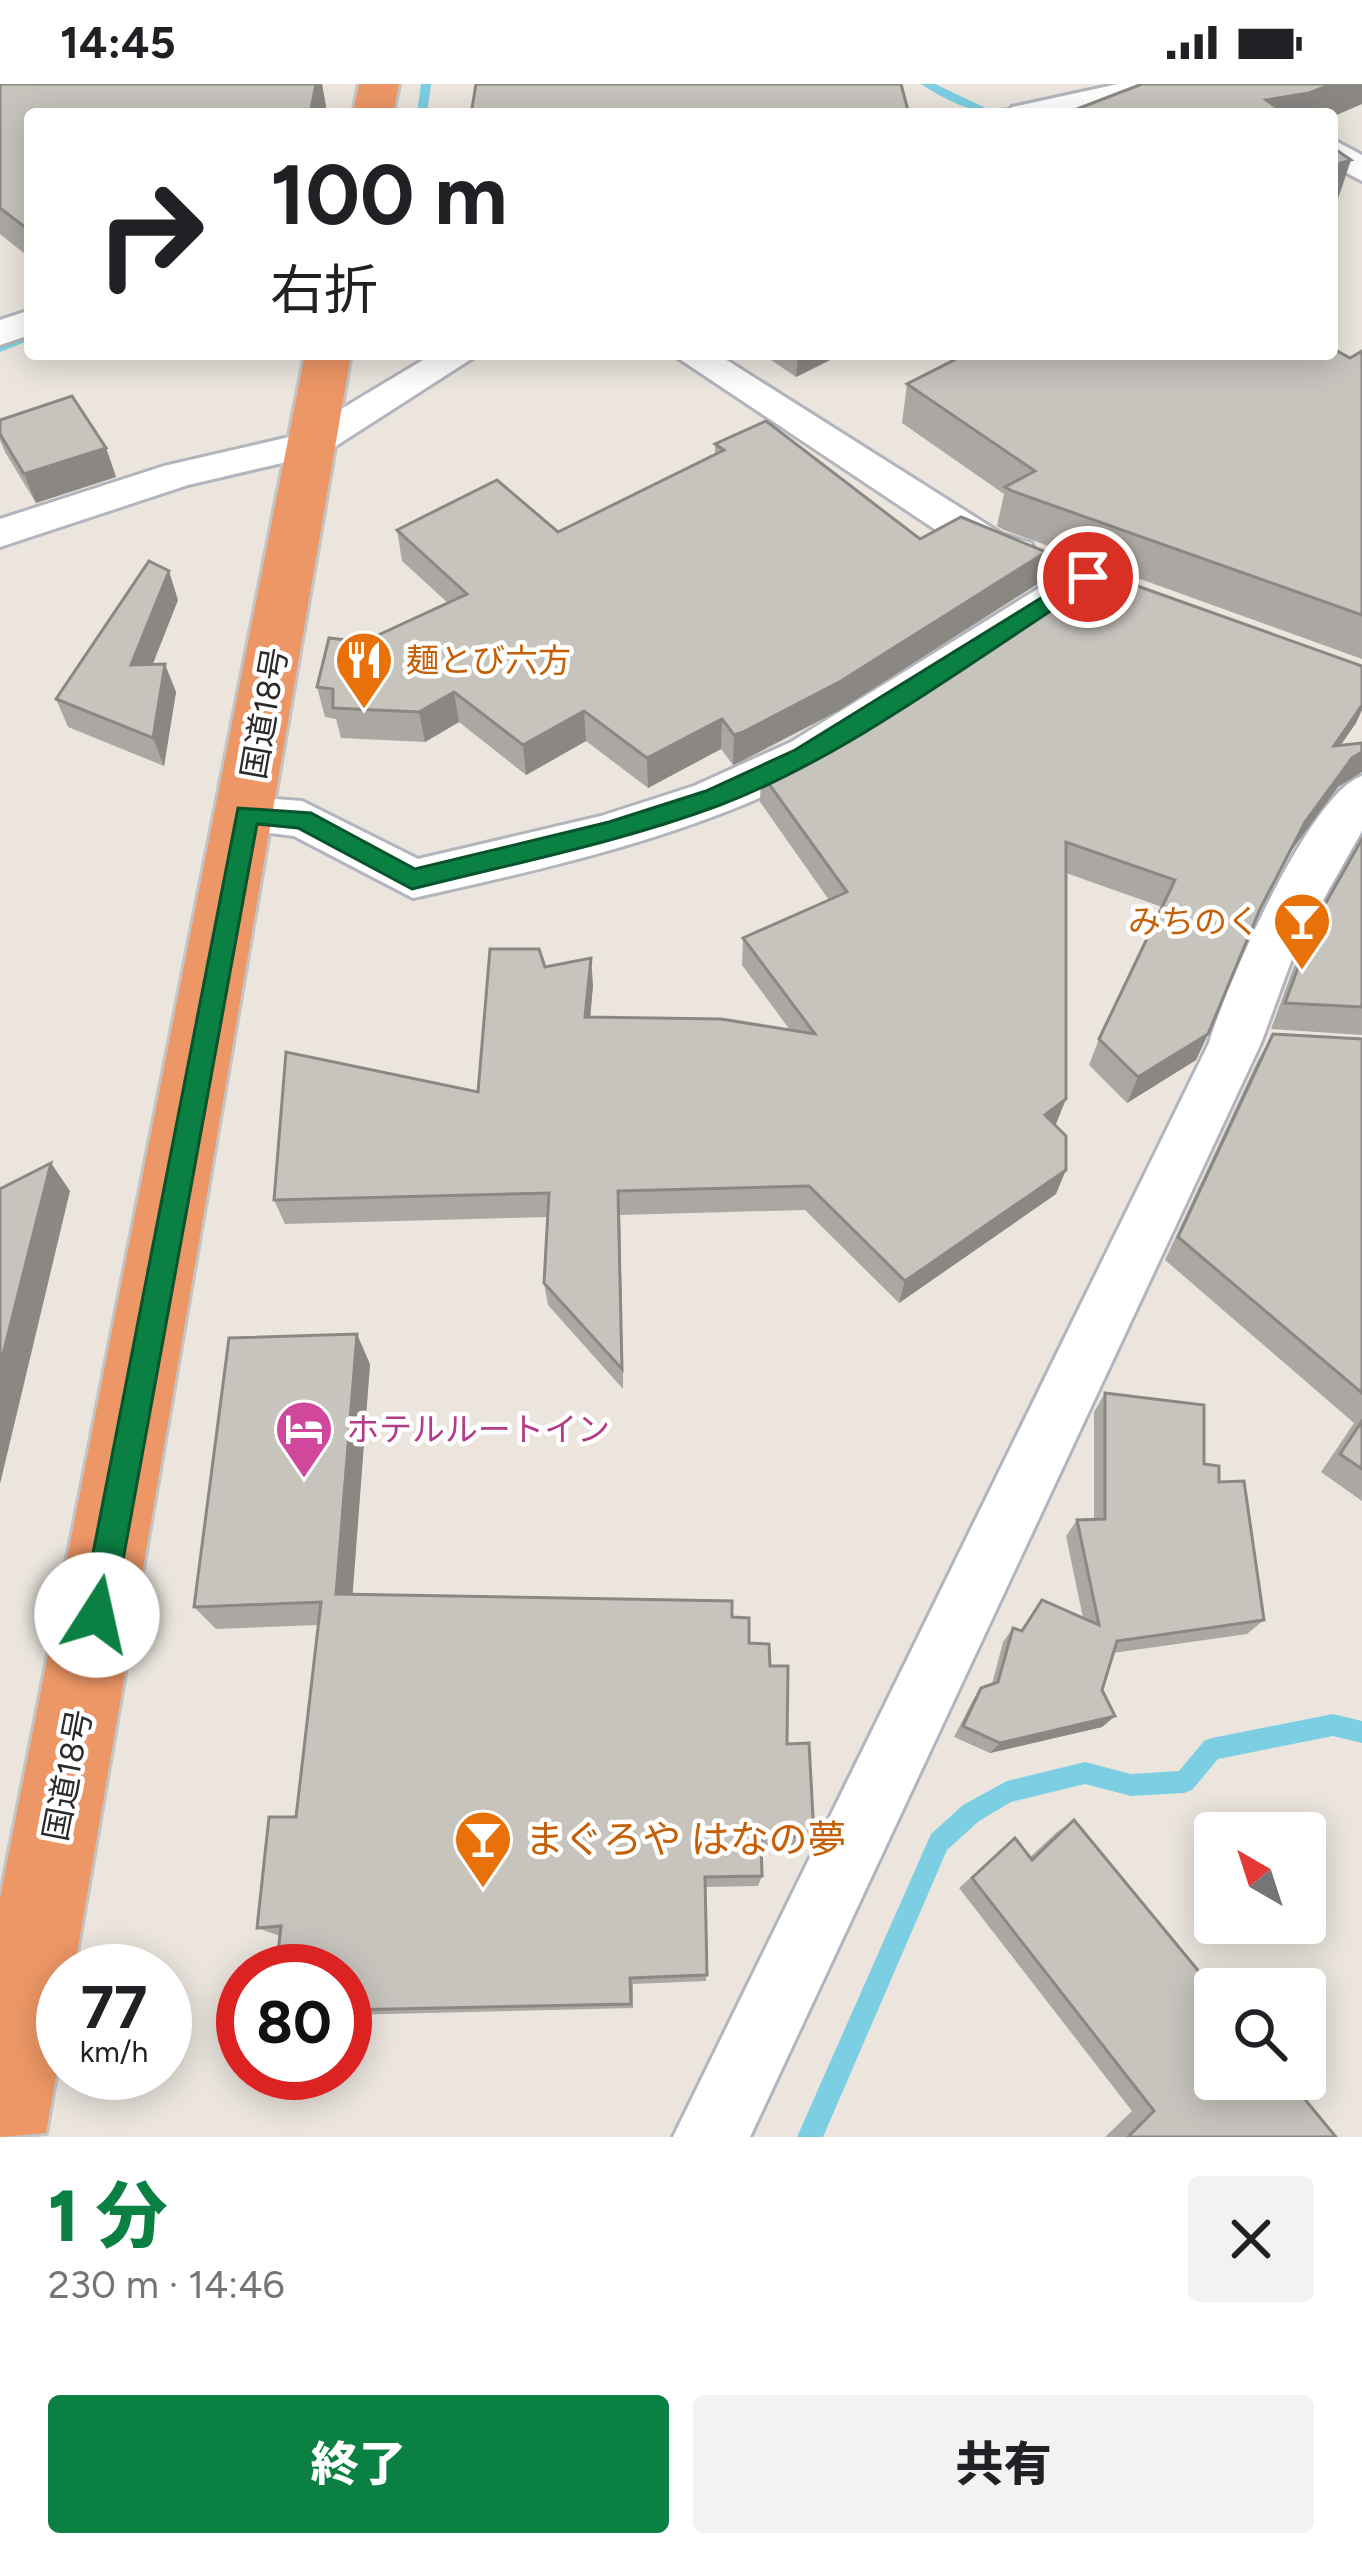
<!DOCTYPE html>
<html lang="ja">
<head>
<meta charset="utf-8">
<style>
	body { margin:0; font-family:Figtree,"Noto Sans JP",sans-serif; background:#f2f2f2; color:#202124; height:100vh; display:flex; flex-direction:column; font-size:45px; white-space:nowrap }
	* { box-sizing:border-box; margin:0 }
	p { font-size:39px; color:#757577 }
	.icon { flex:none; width:66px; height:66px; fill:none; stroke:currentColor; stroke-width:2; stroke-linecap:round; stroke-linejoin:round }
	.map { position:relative; height:2053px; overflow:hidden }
	.details { display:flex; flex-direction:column; background:#fff; flex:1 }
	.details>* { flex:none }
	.hud { position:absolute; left:24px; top:24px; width:1314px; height:252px; border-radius:12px; box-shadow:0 6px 30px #0003; background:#fff; color:#202124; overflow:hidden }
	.needle { width:78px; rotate:321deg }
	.buttons { position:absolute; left:1194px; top:1728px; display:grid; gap:24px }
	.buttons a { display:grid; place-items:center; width:132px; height:132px; border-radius:12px; background:#fff; box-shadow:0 6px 30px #0003; font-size:60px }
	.speed { position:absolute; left:36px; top:1860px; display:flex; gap:24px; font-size:60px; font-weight:700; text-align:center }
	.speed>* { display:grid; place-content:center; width:156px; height:156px; border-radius:50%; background:#fff; box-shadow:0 6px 30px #0003; line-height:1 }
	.speed small { font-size:30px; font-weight:400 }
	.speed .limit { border:18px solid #d22; background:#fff; color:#111 }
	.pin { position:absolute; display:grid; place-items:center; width:102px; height:102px; color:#fff; margin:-51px; border:6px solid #fff; border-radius:50%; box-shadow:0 3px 12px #0007 }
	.me { position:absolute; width:132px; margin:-66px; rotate:10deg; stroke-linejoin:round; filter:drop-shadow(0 0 9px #0008) }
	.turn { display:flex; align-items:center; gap:42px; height:252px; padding:0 48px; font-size:54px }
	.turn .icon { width:156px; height:156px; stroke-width:2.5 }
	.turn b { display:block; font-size:84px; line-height:102px }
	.round { display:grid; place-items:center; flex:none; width:126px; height:126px; border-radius:12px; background:#f2f2f2 }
	.summary { display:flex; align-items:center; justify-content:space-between; height:204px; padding:0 48px }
	h1 { font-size:72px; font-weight:800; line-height:90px; color:#0b8043 }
	.primary-button { display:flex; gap:24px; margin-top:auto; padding:24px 48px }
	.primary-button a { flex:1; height:138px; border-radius:12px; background:#0b8043; color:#fff; font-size:48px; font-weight:800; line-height:138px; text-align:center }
	.primary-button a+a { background:#f2f2f2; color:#202124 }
	.status { display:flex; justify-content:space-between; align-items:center; height:84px; padding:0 60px; background:#fff; direction:ltr }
	.status svg { height:33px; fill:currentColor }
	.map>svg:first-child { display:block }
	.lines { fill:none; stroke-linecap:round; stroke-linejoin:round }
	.stream { fill:#7ccfe2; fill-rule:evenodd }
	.street-casing { stroke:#b2b5bd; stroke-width:6 }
	.highway-casing { stroke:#c4c4c4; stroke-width:6 }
	.street { fill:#fff; fill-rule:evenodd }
	.highway { fill:#ee9766; fill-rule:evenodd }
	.wall { fill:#aba8a3 }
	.shaded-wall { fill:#8b8884 }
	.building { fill:#c7c3bd; stroke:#8b8884; stroke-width:3 }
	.route { fill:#0b8043; stroke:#07532c; stroke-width:3 }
	.labels { text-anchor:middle; stroke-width:9; stroke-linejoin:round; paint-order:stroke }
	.food-label { font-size:33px; fill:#c56008; stroke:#fff; text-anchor:start }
	.street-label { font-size:33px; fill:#2b2b2b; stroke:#fff }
	.hotel-label { font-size:33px; fill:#b23c85; stroke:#fff; text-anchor:start }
	.near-food-label { font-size:39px; fill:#c56008; stroke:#fff; text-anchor:start }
</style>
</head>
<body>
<div class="status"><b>14:45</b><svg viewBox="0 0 49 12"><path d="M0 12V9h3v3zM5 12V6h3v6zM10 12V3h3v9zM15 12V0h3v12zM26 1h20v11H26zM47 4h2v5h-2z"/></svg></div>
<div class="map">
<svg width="1362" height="2053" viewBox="0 0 1362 2053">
	<rect width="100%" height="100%" fill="#ebe5de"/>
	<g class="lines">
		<g class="stream">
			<path d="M 421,0 L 431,0 L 427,30 L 417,30 Z"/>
			<path d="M 921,0 L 935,0 L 990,26 L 1034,19 L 1039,22 C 998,40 957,24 921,0 Z"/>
			<path d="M 30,248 L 30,256 L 0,268 L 0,260 Z"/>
			<path d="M 1333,1630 L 1362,1637 L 1362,1659 L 1333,1652 L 1218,1675 L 1192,1706 L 1184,1709 L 1131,1712 L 1085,1700 L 1011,1718 L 979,1737 L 947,1766 L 823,2053 L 797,2053 L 931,1750 L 963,1721 L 1007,1697 L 1085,1678 L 1131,1690 L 1179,1687 L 1204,1657 L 1212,1654 Z"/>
		</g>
		<defs>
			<g id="street">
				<path d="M 1118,0 L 1178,0 L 1173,7 L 1069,30 L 1008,30 L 1012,23 Z"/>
				<path d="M 1332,55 L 1362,71 L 1362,97 L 1332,81 Z"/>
				<path d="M 30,226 L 30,251 L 0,261 L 0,236 Z"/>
				<path d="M 433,270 L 479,270 L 325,369 L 188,401 L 0,463 L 0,435 L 164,382 L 298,351 Z"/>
				<path d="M 672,270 L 717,270 L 1002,450 L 1031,459 L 1037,469 L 1031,479 L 1016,483 L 972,470 Z"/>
				<path d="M 1088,479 L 1103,483 L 1109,493 L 1103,503 C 996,573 892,653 775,707 C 660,759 535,787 413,814 L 294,752 L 229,744 L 222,731 L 229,718 L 246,713 L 302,717 L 418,775 L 601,732 L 694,702 L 791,658 L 1073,483 Z"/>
				<path d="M 1362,692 L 1362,747 L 1296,864 L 1261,959 L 750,2053 L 673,2053 L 1209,959 C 1225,904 1310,708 1362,692 Z"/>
			</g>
			<g id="highway">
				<path d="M 359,0 L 399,0 L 393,30 L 353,30 Z"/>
				<path d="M 305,270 L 351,270 L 74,1887 L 63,1887 L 63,1952 L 46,2049 L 0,2053 L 0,1814 Z"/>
			</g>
		</defs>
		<use href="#street" class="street-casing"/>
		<use href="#highway" class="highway-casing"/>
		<use href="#street" class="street"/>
		<use href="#highway" class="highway"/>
	</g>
	<g class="wall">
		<path d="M 0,0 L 322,0 L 326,23 L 324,30 L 30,30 L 30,174 L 0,150 Z"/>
		<path d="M 1362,267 L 1362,575 L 1004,446 L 997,442 L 1004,410 L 902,339 L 907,300 L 1350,274 Z"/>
		<path d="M 762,270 L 842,270 L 796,293 Z"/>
		<path d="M 0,336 L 106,364 L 116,393 L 36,419 L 5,368 L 0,356 Z"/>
		<path d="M 715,360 L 920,455 L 1039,499 L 838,627 L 741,678 L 733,681 L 721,665 L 648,704 L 586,657 L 526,691 L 459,638 L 425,658 L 341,654 L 336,635 L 325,633 L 317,603 L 363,558 L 448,519 L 402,477 L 397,446 L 558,448 L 715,370 Z"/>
		<path d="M 178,516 L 153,580 L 176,608 L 164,682 L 68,643 L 56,615 Z"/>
		<path d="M 1356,639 L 1341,661 L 1338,703 L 1291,767 L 1257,833 L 1208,950 L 1196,976 L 1127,1019 L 1089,981 L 1099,955 L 1162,823 L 1066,789 L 1066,1015 L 1055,1041 L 1056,1110 L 899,1219 L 805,1126 L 620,1131 L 623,1305 L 548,1221 L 544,1199 L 548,1133 L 285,1140 L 274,1116 L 478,1008 L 545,883 L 593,901 L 590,933 L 790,946 L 742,881 L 743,854 L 829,816 L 760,718 L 761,689 Z"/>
		<path d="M 1362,755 L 1362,951 L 1271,945 L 1300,866 Z"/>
		<path d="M 1273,950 L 1362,955 L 1362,1417 L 1321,1388 L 1354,1339 L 1165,1176 L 1258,976 Z"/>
		<path d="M 370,1280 L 352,1510 L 732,1533 L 749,1559 L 770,1582 L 787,1660 L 814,1752 L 808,1764 L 761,1766 L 762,1792 L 758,1802 L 705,1803 L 706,1897 L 633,1900 L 633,1924 L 345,1931 L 345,1887 L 280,1852 L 257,1844 L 296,1733 L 318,1541 L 216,1545 L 194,1523 Z"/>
		<path d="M 1105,1309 L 1204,1380 L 1219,1398 L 1264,1536 L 1247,1550 L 1113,1569 L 1102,1606 L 1115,1632 L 1102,1643 L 990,1669 L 954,1653 L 973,1616 L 981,1604 L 992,1600 L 1003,1558 L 1013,1544 L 1021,1546 L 1042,1516 L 1083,1534 L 1066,1452 L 1077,1436 L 1094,1435 L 1094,1328 Z"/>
		<path d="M 1074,1736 L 1336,2053 L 1105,2053 L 1132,2027 L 959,1804 L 1015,1754 L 1030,1773 L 1057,1748 Z"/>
	</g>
	<g class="shaded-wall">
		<path d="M 316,0 L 322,0 L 326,23 L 324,30 L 310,30 Z"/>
		<path d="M 1332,0 L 1362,0 L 1362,20 L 1332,33 L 1332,30 L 1262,30 L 1266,16 Z"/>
		<path d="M 1351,76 L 1338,115 L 1332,117 L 1332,82 Z"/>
		<path d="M 798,270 L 842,270 L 796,293 Z"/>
		<path d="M 106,364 L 116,393 L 36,419 L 24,390 Z"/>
		<path d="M 1046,468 L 1039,499 L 838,627 L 733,681 L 734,651 Z"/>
		<path d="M 169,487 L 178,516 L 141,609 L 131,581 Z"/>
		<path d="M 165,580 L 176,608 L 164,682 L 153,654 Z"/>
		<path d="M 454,608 L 459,638 L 425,658 L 419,628 Z"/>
		<path d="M 1362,621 L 1362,626 L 1356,639 L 1319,691 L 1334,662 Z"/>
		<path d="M 584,627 L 586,657 L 526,691 L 523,661 Z"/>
		<path d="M 722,635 L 721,665 L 648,704 L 647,674 Z"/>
		<path d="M 1362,668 L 1362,688 L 1338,703 L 1291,767 L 1305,738 L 1352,674 Z"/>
		<path d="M 591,874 L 593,901 L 588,959 L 585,933 Z"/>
		<path d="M 1208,950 L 1196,976 L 1127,1019 L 1138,993 Z"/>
		<path d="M 1066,1015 L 1056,1040 L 1036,1056 L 1045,1031 Z"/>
		<path d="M 51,1079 L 70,1107 L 0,1400 L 0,1282 Z"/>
		<path d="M 1066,1086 L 1056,1110 L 899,1219 L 905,1197 Z"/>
		<path d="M 618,1107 L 620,1131 L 623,1305 L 622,1285 Z"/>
		<path d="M 357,1250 L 370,1280 L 351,1532 L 336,1510 Z"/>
		<path d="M 1115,1632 L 1102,1643 L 990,1669 L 1000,1659 Z"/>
	</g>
	<g class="building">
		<path d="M 0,0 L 316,0 L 310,30 L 30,30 L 30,147 L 0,124 Z"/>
		<path d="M 476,0 L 901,0 L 909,30 L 471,30 Z"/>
		<path d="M 1142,0 L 1332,0 L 1309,9 L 1266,16 L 1286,30 L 1064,30 Z"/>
		<path d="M 1332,63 L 1351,76 L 1332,82 Z"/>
		<path d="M 1332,264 L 1350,274 L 1362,267 L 1362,531 L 1012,407 L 1005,403 L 1035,387 L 907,300 L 966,270 L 1332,270 Z"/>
		<path d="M 72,312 L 106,364 L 24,390 L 0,350 L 0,336 Z"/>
		<path d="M 766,337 L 920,455 L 961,433 L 1046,468 L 841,597 L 743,648 L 734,651 L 722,635 L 647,674 L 584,627 L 523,661 L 454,608 L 419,628 L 333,624 L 333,605 L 317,603 L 329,554 L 363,558 L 467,510 L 397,446 L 497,396 L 558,448 L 724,366 L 715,360 Z"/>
		<path d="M 149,477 L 169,487 L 131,581 L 165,580 L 153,654 L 56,615 Z"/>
		<path d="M 1098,488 L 1362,582 L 1362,621 L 1334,662 L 1362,659 L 1362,668 L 1352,674 L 1305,738 L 1260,825 L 1208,950 L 1138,993 L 1099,955 L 1175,796 L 1066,758 L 1066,1015 L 1045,1031 L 1066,1052 L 1066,1086 L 905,1197 L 809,1102 L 618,1107 L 622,1285 L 544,1199 L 549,1109 L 274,1116 L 286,968 L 478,1008 L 490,865 L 539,865 L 545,883 L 591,874 L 585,933 L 721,935 L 815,950 L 743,854 L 847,808 L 761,689 L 906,613 Z"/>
		<path d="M 1362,755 L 1362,923 L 1285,919 L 1315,838 Z"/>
		<path d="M 1273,950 L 1362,955 L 1362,1309 L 1178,1153 Z"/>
		<path d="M 51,1079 L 0,1282 L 0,1105 Z"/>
		<path d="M 357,1250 L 336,1510 L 732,1517 L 732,1533 L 749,1534 L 749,1559 L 769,1560 L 770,1582 L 788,1582 L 787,1660 L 809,1659 L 814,1752 L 761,1753 L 762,1792 L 705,1793 L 707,1891 L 630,1894 L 631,1920 L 345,1926 L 345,1887 L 276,1887 L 281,1842 L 257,1844 L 269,1733 L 296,1733 L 321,1518 L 194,1523 L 229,1254 Z"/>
		<path d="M 1105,1309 L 1204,1321 L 1204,1380 L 1219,1382 L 1219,1398 L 1244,1397 L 1264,1536 L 1117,1557 L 1102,1606 L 1115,1632 L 1000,1659 L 963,1642 L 981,1604 L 998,1598 L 1013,1544 L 1022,1547 L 1042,1516 L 1099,1541 L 1077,1436 L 1105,1435 Z"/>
		<path d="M 1362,1337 L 1362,1385 L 1340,1370 Z"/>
		<path d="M 1074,1736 L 1215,1907 L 1215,1995 L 1288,1995 L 1336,2053 L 1128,2053 L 1154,2027 L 972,1794 L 1015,1754 L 1032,1776 Z"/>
	</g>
	<path class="route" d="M 1088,485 L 1099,493 L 1095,498 C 980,571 847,673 720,721 C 621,758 515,779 412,805 L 298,744 L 257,740 L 113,1531 L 108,1543 L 97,1548 L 85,1543 L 81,1531 L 238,724 L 311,729 L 415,785 L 609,738 L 706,707 L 795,666 Z"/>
	<defs>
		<symbol id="restaurant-pin" viewBox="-11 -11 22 30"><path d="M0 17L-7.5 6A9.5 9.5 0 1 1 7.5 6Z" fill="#e8710a" stroke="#fff"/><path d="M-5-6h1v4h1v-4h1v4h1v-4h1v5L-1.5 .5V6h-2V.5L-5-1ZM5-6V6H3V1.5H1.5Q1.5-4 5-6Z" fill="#fff"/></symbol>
		<symbol id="bar-pin" viewBox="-11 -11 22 30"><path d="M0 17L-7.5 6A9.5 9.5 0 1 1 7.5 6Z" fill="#e8710a" stroke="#fff"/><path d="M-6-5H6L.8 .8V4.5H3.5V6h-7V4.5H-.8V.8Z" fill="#fff"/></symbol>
		<symbol id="hotel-pin" viewBox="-11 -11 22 30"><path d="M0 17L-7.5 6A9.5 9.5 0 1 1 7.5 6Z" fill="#d1479c" stroke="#fff"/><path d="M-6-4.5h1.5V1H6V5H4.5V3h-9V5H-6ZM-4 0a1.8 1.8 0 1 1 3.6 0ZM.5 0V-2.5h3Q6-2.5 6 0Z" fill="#fff"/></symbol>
	</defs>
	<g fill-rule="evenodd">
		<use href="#restaurant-pin" x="331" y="543" width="66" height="90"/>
		<use href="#bar-pin" x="1269" y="804" width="66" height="90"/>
		<use href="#hotel-pin" x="271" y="1312" width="66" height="90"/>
		<use href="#bar-pin" x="450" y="1722" width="66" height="90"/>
	</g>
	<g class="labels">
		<g class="food-label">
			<text x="406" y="588">麺とび六方</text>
			<text x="1260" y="849" text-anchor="end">みちのく</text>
		</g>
		<g class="street-label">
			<text transform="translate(264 629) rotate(-80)" y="12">国道18号</text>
			<text transform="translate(67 1691) rotate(-79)" y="12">国道18号</text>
		</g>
		<g class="hotel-label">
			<text x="346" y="1357">ホテルルートイン</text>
		</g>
		<g class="near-food-label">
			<text x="525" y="1769">まぐろや はなの夢</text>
		</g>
	</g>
</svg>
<div class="buttons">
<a><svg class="needle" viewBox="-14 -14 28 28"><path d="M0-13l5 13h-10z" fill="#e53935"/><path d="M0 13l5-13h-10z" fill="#757577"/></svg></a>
<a><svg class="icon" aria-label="search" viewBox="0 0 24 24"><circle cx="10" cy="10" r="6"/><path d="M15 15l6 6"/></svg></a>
</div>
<div class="speed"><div>77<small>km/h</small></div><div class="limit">80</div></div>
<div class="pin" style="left:1088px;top:493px;background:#d93025"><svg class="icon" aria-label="arrive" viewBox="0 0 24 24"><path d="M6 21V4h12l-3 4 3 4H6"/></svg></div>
<svg class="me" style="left:97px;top:1531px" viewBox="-20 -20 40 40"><circle r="19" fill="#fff"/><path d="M0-13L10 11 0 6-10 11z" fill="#0b8043"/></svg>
<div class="hud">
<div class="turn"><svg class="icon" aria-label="right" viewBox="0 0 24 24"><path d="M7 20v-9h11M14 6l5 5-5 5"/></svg><div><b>100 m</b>右折</div></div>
</div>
</div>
<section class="details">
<div class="summary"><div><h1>1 分</h1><p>230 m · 14:46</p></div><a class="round"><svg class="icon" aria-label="close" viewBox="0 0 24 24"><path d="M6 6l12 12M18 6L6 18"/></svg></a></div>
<div class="primary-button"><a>終了</a><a>共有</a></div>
</section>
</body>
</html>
